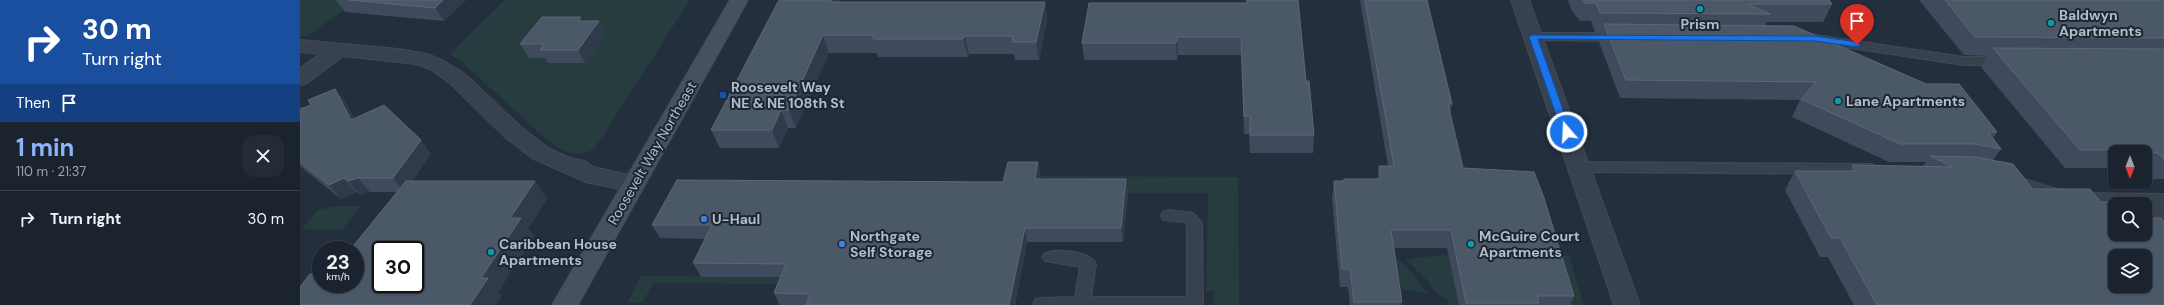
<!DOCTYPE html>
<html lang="en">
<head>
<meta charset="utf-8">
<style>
	body { margin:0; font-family:"DM Sans",sans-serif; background:#242b36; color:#f1f3f6; height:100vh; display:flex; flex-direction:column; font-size:15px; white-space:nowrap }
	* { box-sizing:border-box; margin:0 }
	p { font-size:13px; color:#a0a4aa }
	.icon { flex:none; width:22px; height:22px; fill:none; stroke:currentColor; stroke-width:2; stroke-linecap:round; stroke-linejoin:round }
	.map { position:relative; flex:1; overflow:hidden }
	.sheet { display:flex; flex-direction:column; background:#1b232e; width:300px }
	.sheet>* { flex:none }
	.banner { background:#1a4fa0; color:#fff; overflow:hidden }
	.needle { width:26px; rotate:180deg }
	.fabs { position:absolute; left:1808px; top:145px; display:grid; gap:8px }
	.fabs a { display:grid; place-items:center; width:44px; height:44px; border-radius:8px; background:#1b232e; box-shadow:0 1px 3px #0004,0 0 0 1px #39404a; font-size:20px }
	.speed { position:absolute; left:12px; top:241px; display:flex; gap:8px; font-size:20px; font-weight:700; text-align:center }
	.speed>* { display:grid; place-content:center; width:52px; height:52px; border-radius:50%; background:#1b232e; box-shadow:0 1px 3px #0004,0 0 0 1px #39404a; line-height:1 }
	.speed small { font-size:10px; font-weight:400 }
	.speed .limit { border:2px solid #111; border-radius:6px; background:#fff; color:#111 }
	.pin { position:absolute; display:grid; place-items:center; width:34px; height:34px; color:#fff; margin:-41px -17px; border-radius:50% 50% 50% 0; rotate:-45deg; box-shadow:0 0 4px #0007 }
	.pin .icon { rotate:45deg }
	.me { position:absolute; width:44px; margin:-22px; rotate:341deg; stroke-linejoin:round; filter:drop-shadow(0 0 3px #0008) }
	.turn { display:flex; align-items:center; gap:14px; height:84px; padding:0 16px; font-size:18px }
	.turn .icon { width:52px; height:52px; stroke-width:2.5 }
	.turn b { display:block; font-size:28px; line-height:34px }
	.then { display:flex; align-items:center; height:38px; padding:0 16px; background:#0003; gap:8px; font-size:15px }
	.round { display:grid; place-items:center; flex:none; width:42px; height:42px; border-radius:12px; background:#242b36 }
	.overview { display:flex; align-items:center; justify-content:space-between; height:68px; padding:0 16px }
	h1 { font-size:24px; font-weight:700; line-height:30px; color:#8ab4f8 }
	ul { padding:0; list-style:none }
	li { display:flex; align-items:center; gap:12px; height:56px; padding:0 16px; border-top:1px solid #39404a }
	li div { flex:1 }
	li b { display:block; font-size:15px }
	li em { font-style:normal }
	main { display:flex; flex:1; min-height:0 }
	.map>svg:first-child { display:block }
	.green { fill:#263c3f }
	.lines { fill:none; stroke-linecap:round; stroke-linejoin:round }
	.lane-casing { stroke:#414a57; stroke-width:2 }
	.street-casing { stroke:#414a57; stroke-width:2 }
	.secondary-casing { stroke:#414a57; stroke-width:2 }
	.lane { fill:#38414e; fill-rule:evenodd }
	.street { fill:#38414e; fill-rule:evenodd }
	.secondary { fill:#465061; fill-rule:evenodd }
	.wall { fill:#3f4b5c }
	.shaded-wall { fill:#2f3b4b }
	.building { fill:#4b5868; stroke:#5c6777; fill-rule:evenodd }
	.route { fill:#1a73e8; stroke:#114b97 }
	.culture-dot { fill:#0f9aa8; stroke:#1d2633; stroke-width:1.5 }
	.transit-dot { fill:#1a4fb4; stroke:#1d2633; stroke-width:1.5 }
	.shop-dot { fill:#3f7fe0; stroke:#1d2633; stroke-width:1.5 }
	.labels { text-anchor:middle; stroke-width:4; stroke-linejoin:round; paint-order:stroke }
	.poi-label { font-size:14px; font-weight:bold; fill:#b4bcc9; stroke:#1d2633; text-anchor:start }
	.street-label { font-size:14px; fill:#b4bcc9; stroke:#1d2633 }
</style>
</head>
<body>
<main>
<section class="sheet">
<div class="banner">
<div class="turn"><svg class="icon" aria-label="right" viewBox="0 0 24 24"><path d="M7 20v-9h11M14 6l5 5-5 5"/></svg><div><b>30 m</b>Turn right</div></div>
<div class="then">Then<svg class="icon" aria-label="arrive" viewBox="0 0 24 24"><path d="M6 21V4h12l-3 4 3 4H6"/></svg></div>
</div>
<div class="overview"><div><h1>1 min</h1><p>110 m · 21:37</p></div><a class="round"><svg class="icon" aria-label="close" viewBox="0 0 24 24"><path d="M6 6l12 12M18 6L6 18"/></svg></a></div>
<ul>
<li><svg class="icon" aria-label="right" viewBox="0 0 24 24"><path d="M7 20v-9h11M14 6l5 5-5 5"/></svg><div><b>Turn right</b></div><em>30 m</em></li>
</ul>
</section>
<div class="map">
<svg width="1864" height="305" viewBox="0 0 1864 305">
	<rect width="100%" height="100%" fill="#242f3e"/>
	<g class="green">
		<path d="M 0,0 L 57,0 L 7,37 L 0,36 Z"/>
		<path d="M 205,0 L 390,0 L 295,148 C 278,160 263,152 248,141 L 160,60 L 150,54 Z"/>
		<path d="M 741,176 L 938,177 L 939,305 L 913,305 L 914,291 L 906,291 L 908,193 L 738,193 Z"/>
		<path d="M 36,206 L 61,206 L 42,230 L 2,229 L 18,210 Z"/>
		<path d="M 1093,254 L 1110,270 L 1128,294 L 1094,287 Z"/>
		<path d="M 1152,255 L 1159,305 L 1147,305 L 1148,301 L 1135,292 L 1129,282 L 1106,260 L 1122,257 Z"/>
		<path d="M 1248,256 L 1269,256 L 1284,305 L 1265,305 Z"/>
		<path d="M 341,276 L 528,278 L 482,305 L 476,305 L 484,284 L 353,283 L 343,302 L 327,303 Z"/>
	</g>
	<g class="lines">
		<defs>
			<g id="lane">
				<path d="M 1233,33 L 1319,33 L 1325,37 L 1319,41 L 1229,40 L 1227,37 Z"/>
				<path d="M 1508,34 L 1664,57 L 1704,57 L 1710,61 L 1704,65 L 1664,65 L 1504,41 L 1502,38 L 1504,35 Z"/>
				<path d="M 1279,162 L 1569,164 L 1574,165 L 1576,169 L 1574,173 L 1569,174 L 1279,172 L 1274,171 L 1272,167 L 1274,163 Z"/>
				<path d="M 1714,176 L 1760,190 L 1762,194 L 1760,198 L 1755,199 L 1709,185 L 1707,181 L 1709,177 Z"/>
				<path d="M 1779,193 L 1864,194 L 1864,204 L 1861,204 L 1864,207 L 1864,223 L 1859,221 L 1845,204 L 1779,203 L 1774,202 L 1772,198 L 1774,194 Z"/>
				<path d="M 868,210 L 893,213 L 902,223 L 903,305 L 733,305 L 735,299 L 741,298 L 775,297 L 780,267 L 745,261 L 742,257 L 745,253 C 758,249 788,250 796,264 L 791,297 L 887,297 L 887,225 L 884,222 L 863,220 L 861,216 L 863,212 Z"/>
			</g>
			<g id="street">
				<path d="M 1211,0 L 1229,0 L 1340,305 L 1314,305 Z"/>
				<path d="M 0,40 L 98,49 L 127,54 L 144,61 L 165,74 L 221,127 L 248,148 L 270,158 L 285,161 L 293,167 L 342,178 L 345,184 L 342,190 L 334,192 L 286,182 L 232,158 L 205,137 L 151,84 L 130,69 L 116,64 L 43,56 L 7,83 L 0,85 L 0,68 L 20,54 L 0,52 Z"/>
			</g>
			<path id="secondary" d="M 430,0 L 448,0 L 278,305 L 252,305 Z"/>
		</defs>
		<use href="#lane" class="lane-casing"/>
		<use href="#street" class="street-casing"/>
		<use href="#secondary" class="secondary-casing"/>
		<use href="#lane" class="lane"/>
		<use href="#street" class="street"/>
		<use href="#secondary" class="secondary"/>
	</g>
	<g class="wall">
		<path d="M 36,0 L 166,0 L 144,21 L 45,12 Z"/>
		<path d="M 479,0 L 539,0 L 539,2 L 745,2 L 747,20 L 739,60 L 715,60 L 714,54 L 669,54 L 668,57 L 578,57 L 577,53 L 529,53 L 496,128 L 488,128 L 479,148 L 420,148 L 411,130 Z"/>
		<path d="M 946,0 L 1014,135 L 1013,153 L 950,153 L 949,134 L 944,134 L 941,55 L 878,55 L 877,60 L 784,60 L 782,43 L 946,3 Z"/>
		<path d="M 1060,0 L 1127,0 L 1152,104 L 1150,113 L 1163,168 L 1274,296 L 1270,305 L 1159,305 L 1147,248 L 1094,248 L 1102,302 L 1101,305 L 1050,305 L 1048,287 L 1040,287 L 1032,199 L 1034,181 L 1044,181 L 1044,179 L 1077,179 L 1079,166 L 1088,166 Z"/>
		<path d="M 1268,0 L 1529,0 L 1532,4 L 1523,22 L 1467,22 L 1465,25 L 1697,132 L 1693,138 L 1701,149 L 1693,160 L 1733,189 L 1864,305 L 1554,305 L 1528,257 L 1520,257 L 1485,190 L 1495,171 L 1549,171 L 1552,165 L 1623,166 L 1626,162 L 1589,162 L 1492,117 L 1500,100 L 1320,98 L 1299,42 L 1302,32 L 1295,32 L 1291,21 L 1280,21 L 1272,11 Z"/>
		<path d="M 1619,0 L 1864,0 L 1864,179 L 1848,179 L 1845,176 L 1845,152 L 1815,152 L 1815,168 L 1765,168 L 1681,67 L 1688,56 L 1664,55 Z"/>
		<path d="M 283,21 L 299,21 L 306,35 L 285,63 L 248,63 L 245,58 L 229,58 L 220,44 Z"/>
		<path d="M 35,89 L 46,103 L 54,119 L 131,154 L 112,181 L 235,181 L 247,199 L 228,228 L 234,236 L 198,292 L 202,296 L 55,284 L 97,192 L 70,192 L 60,195 L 56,192 L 41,199 L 0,166 L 0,109 L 11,105 Z"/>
		<path d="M 741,176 L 740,179 L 826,179 L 828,193 L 823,242 L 727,242 L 715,305 L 480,305 L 474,293 L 481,277 L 401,277 L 393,263 L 405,239 L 360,238 L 352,225 L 703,182 Z"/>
	</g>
	<g class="shaded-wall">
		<path d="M 143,0 L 166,0 L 144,21 L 135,8 Z"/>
		<path d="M 532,0 L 539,0 L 542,9 L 531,2 Z"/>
		<path d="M 745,2 L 747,20 L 739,60 L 736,42 Z"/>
		<path d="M 281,17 L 288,31 L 278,21 Z"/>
		<path d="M 299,21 L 306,35 L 285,63 L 278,50 Z"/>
		<path d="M 523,35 L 529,53 L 496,128 L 489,110 Z"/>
		<path d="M 665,36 L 669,54 L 668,57 L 663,39 Z"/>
		<path d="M 877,37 L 878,55 L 877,60 L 876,43 Z"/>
		<path d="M 35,89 L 46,103 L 63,134 L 51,120 Z"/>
		<path d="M 481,110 L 488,128 L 479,148 L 472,130 Z"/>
		<path d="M 121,140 L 131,154 L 104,192 L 93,178 Z"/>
		<path d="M 738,162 L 741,176 L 738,193 L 735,179 Z"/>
		<path d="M 44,178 L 56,192 L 41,199 L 29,185 Z"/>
		<path d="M 58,178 L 70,192 L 60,195 L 48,181 Z"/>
		<path d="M 826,179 L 828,193 L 823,242 L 821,228 Z"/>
		<path d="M 235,181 L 247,199 L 228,228 L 234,236 L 198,292 L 202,296 L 196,305 L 170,305 L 181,278 L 210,218 Z"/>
		<path d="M 725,228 L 727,242 L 715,305 L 709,305 Z"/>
	</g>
	<g class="building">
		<path d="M 49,0 L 143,0 L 135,8 Z"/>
		<path d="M 479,0 L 532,0 L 531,2 L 745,2 L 736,42 L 712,42 L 713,36 L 665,36 L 663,39 L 573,39 L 574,35 L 523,35 L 489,110 L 481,110 L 472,130 L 411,130 Z"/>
		<path d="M 947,0 L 998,0 L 1006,81 L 1009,81 L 1014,135 L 950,135 L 950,116 L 944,116 L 941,37 L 877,37 L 876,43 L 782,43 L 789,3 L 947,3 Z"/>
		<path d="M 1065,0 L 1127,0 L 1152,104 L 1148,104 L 1163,168 L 1234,172 L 1244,198 L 1274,296 L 1237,296 L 1239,303 L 1166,303 L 1151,230 L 1091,230 L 1102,302 L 1054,302 L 1050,269 L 1042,269 L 1034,181 L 1044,181 L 1044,179 L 1081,179 L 1079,166 L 1094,166 Z"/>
		<path d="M 1283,0 L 1529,0 L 1532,4 L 1447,4 L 1470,14 L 1300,13 L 1296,3 L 1285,3 Z"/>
		<path d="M 1645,0 L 1864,0 L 1864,38 L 1675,37 Z"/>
		<path d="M 242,17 L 281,17 L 278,21 L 299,21 L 278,50 L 240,50 L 244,44 L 220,44 Z"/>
		<path d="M 1304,24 L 1494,26 L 1626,84 L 1659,84 L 1697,132 L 1688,132 L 1701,149 L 1675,144 L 1600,144 L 1501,99 L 1516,82 L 1326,80 Z"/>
		<path d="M 1693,48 L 1864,49 L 1864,160 L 1858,153 L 1838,152 L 1836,150 L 1780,150 Z"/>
		<path d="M 35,89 L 51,120 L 84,105 L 121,140 L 93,178 L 58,178 L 48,181 L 44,178 L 29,185 L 0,162 L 0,109 L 11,105 L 8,100 Z"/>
		<path d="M 1630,156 L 1675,157 L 1713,164 L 1733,189 L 1790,189 L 1801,202 L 1830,202 L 1831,204 L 1815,204 L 1815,234 L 1845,234 L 1845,215 L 1848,218 L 1861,218 L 1864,222 L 1864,305 L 1577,305 L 1540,238 L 1531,238 L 1495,171 L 1556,171 L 1552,165 L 1653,167 ZM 1815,256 L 1845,256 L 1845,286 L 1815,286 Z"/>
		<path d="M 708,162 L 738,162 L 735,179 L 826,179 L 821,228 L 725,228 L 709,305 L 506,305 L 510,294 L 474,293 L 486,264 L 393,263 L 412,225 L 352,225 L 377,180 L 703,182 Z"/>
		<path d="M 106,181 L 235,181 L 210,218 L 221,218 L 181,278 L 188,278 L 170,305 L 0,305 L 0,287 L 10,274 L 21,274 L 21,284 L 55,284 L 55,250 L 50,250 ZM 81,250 L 115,250 L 115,284 L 81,284 Z"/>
	</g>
	<path class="route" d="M 1231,35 L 1515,36 L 1557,42 L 1561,45 L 1557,47 L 1515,41 L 1238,39 L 1271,132 L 1267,135 L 1262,132 L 1229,37 Z"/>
	<g class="culture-dot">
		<circle cx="1400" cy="9" r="4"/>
		<circle cx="1751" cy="23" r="4"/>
		<circle cx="1538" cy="101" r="4"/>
		<circle cx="1171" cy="244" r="4"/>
		<circle cx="191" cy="252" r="4"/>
	</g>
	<rect class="transit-dot" x="419" y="91" width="8" height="8" rx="2"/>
	<g class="shop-dot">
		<circle cx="404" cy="219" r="4"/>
		<circle cx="542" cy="244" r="4"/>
	</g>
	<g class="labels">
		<g class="poi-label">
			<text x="1759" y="20">Baldwyn<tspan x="1759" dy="16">Apartments</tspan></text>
			<text x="1400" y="29" text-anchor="middle">Prism</text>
			<text x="431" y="92">Roosevelt Way<tspan x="431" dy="16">NE &amp; NE 108th St</tspan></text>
			<text x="1546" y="106">Lane Apartments</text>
			<text x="412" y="224">U-Haul</text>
			<text x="550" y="241">Northgate<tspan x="550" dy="16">Self Storage</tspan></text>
			<text x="1179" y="241">McGuire Court<tspan x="1179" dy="16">Apartments</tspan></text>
			<text x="199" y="249">Caribbean House<tspan x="199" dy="16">Apartments</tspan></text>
		</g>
		<g class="street-label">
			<text transform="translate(352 153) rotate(-60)" y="5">Roosevelt Way Northeast</text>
		</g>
	</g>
</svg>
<div class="fabs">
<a><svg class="needle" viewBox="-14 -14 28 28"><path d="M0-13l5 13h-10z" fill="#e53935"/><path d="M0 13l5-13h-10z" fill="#a0a4aa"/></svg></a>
<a><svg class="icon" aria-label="search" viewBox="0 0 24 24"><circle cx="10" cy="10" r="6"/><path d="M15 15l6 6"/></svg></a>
<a><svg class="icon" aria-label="layers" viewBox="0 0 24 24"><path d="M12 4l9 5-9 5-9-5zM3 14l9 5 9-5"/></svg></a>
</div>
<div class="speed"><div>23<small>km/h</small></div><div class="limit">30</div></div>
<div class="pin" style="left:1557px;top:45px;background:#d93025"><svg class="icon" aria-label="arrive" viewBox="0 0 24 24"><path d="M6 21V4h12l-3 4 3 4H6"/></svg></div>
<svg class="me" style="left:1267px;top:132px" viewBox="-20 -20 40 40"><circle r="17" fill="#1a73e8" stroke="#fff" stroke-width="3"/><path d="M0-11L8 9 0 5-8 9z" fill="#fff"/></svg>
</div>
</main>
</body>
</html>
